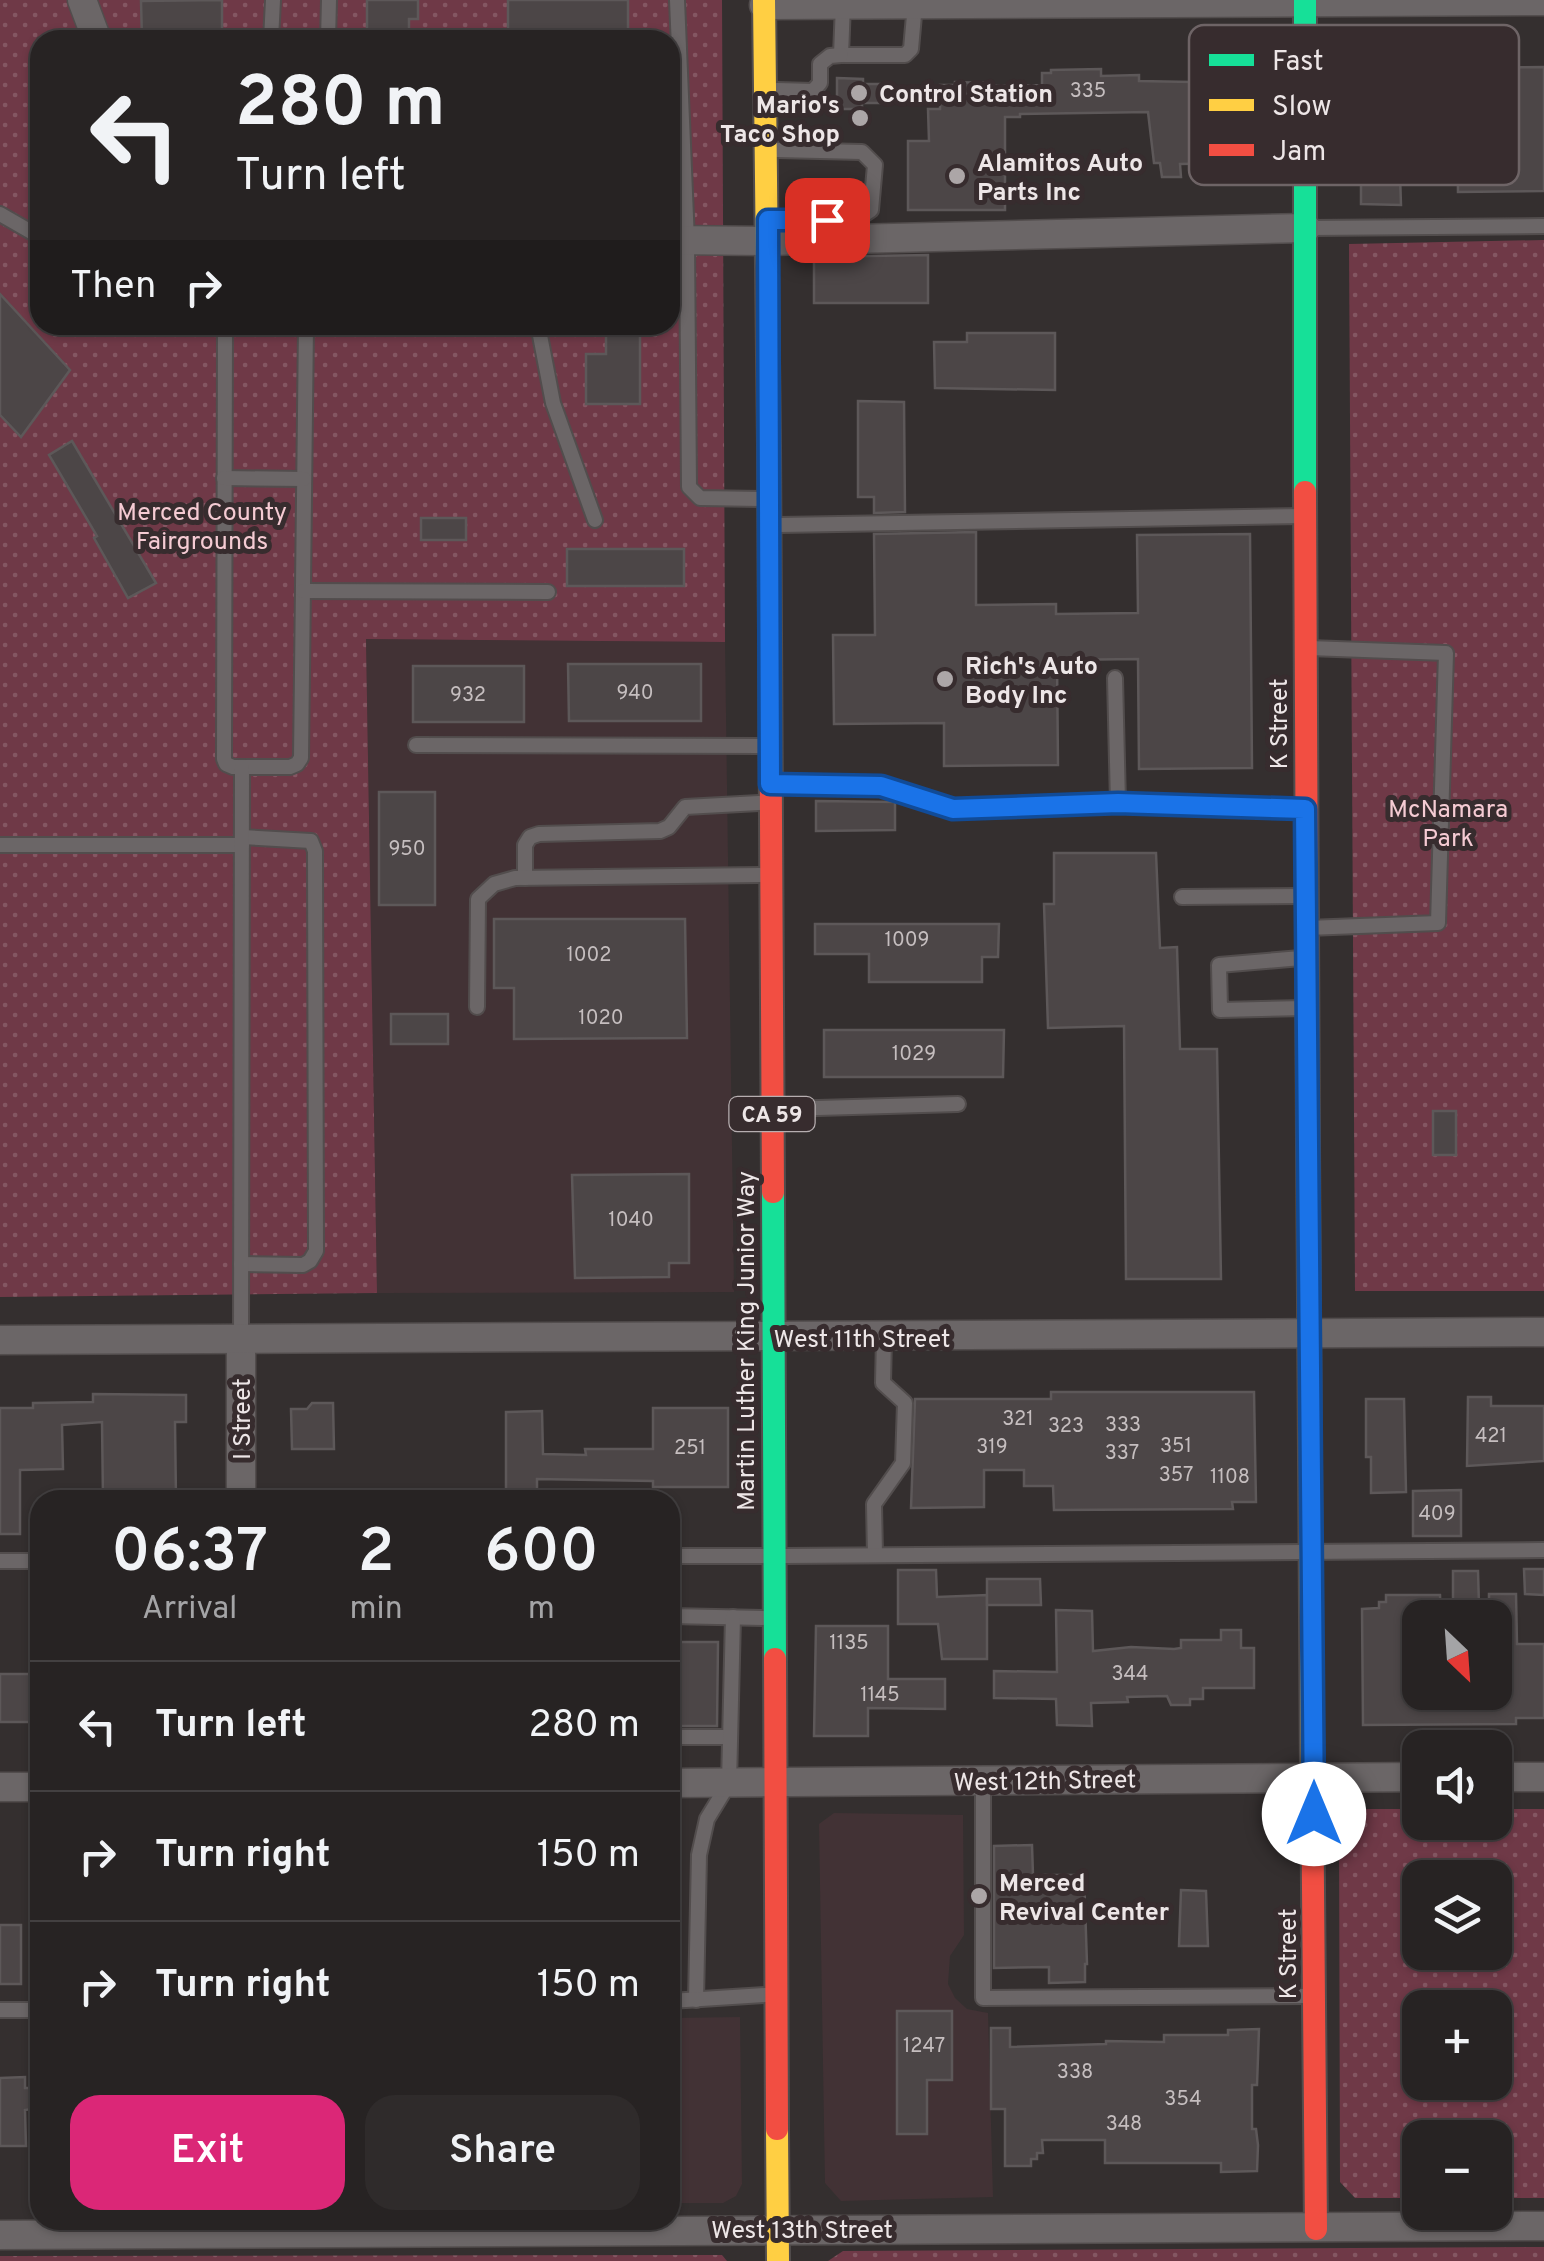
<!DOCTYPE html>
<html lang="en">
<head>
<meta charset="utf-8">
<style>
	body { margin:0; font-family:Overpass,sans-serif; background:#2f2b2b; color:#f1f3f6; height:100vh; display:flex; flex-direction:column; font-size:38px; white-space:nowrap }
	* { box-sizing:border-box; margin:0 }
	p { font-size:32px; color:#a4a4a6 }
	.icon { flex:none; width:55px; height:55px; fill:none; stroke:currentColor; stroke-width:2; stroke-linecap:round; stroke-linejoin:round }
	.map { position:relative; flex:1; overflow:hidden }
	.side { position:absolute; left:30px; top:1490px; width:650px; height:740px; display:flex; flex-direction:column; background:#272323; border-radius:30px; box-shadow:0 2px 8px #0004,0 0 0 2px #434041 }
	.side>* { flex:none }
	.banner { position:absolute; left:30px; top:30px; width:650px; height:305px; border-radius:30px; box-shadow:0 2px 8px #0004,0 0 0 2px #434041; background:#272323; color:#f1f3f6; overflow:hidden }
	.needle { width:65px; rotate:155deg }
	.buttons { position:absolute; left:1402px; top:1600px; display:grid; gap:20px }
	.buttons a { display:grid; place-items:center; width:110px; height:110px; border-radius:20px; background:#272323; box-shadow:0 2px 8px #0004,0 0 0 2px #434041; font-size:50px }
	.pin { position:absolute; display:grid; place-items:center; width:85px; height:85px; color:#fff; margin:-42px; border-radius:20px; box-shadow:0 5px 15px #0006 }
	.me { position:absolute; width:110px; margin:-55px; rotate:0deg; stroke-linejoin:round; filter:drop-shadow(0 0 8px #0008) }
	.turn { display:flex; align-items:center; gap:35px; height:210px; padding:0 40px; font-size:45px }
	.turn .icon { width:130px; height:130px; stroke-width:2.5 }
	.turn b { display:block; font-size:70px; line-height:85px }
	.then { display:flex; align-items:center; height:95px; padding:0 40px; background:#0003; gap:20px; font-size:38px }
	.eta { display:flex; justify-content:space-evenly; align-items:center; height:170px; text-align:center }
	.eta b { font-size:60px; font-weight:600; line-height:70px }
	.action { display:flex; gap:20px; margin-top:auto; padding:20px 40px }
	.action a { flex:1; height:115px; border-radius:30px; background:#db2777; color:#fff; font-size:40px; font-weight:600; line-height:115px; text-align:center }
	.action a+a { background:#2f2b2b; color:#f1f3f6 }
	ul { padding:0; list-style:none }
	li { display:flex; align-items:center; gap:30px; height:130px; padding:0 40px; border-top:2px solid #434041 }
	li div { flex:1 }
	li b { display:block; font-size:38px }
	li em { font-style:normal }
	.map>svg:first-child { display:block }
	.built { fill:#423235 }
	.green { fill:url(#green-dots); fill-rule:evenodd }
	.building { fill:#4c4647; stroke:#5d5859; stroke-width:2.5 }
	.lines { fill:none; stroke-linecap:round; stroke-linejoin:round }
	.lane-casing { stroke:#524d4d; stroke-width:18 }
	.street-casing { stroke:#524d4d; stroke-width:31 }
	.fast-casing { stroke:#524d4d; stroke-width:26 }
	.slow-casing { stroke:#524d4d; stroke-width:26 }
	.jam-casing { stroke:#524d4d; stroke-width:26 }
	.lane { stroke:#6b6667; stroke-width:14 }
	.street { stroke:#6b6667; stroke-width:28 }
	.fast { stroke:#16e098; stroke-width:22 }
	.slow { stroke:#ffcf43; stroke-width:22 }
	.jam { stroke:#f24e42; stroke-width:22 }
	.route-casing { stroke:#114b97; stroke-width:25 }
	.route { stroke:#1a73e8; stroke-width:18 }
	.poi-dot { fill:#aca6a7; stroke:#372c2e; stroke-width:4 }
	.labels { text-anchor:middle; stroke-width:10; stroke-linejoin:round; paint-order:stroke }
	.number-label { font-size:20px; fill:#c5bebf }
	.shield { fill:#372c2e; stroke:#b6aeb0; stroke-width:2.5 }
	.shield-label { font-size:22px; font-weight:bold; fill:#ede6e7 }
	.poi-label { font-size:25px; font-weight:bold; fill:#ede6e7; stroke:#372c2e; text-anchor:start }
	.park-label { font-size:25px; fill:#f5cbd3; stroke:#372c2e }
	.street-label { font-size:25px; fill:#ede6e7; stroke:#372c2e }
	.key { fill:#372c2e; stroke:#6e6466; stroke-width:2.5 }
	.key-label { font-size:28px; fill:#ede6e7 }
</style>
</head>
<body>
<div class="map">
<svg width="1544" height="2261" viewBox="0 0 1544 2261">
	<defs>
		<pattern id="green-dots" width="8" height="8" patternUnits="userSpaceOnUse" patternTransform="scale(2.5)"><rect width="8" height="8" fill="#6f3947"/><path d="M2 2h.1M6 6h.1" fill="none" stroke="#845662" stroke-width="1.8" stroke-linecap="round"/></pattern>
	</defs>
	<rect width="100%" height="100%" fill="#342f2f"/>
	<g class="built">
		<path d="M 366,639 L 725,642 L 734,1292 L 377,1293 Z"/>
		<path d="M 834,1813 L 963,1815 L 964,1935 L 950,1956 L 948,1984 L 955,1998 L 967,2009 L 988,2013 L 993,2197 L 841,2201 L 825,2183 L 819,1824 Z"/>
		<path d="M 740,2017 L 742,2184 L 736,2196 L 723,2203 L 670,2203 L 670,2018 Z"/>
	</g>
	<g class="green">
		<path d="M 0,0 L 722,0 L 725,642 L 366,639 L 377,1293 L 0,1297 ZM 40,40 L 670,40 L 670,325 L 40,325 Z"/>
		<path d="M 1544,240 L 1544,1291 L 1355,1291 L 1349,244 Z"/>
		<path d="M 1353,1809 L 1420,1809 L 1420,1822 L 1495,1822 L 1495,1809 L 1544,1809 L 1544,2198 L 1495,2198 L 1495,2138 L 1420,2138 L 1420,2198 L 1355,2198 L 1340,2182 L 1339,1820 ZM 1420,1878 L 1495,1878 L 1495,1952 L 1420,1952 ZM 1420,2008 L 1495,2008 L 1495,2082 L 1420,2082 Z"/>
		<path d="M 1544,2247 L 1544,2261 L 828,2261 L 843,2251 Z"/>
		<path d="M 722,2255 L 727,2261 L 0,2261 L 0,2256 Z"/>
	</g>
	<g class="building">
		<path d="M 222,0 L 222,40 L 142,40 L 141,1 Z"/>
		<path d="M 367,0 L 418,0 L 418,19 L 409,19 L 409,40 L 367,40 Z"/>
		<rect x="508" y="0" width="120" height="40"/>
		<path d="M 1420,61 L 1420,68 L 1544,67 L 1544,191 L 1458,192 L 1457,105 L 1389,105 L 1389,128 L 1361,128 L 1361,106 L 1356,106 L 1357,62 Z"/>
		<path d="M 1192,62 L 1238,64 L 1237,124 L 1227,124 L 1228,163 L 1180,164 L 1181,177 L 1162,177 L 1160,163 L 1154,163 L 1148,112 L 1020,114 L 1020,117 L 1005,117 L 1005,210 L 908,210 L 908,141 L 929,141 L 928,109 L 940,109 L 940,85 L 955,85 L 955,82 L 988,83 L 988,86 L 1042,85 L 1042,73 L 1051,73 L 1051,70 L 1101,69 L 1101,76 L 1139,75 L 1139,81 L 1192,82 Z"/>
		<path d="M 837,78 L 863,79 L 863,84 L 882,84 L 882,103 L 862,103 L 862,109 L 837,109 Z"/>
		<path d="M 1361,174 L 1400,175 L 1401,205 L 1361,204 Z"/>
		<path d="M 928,255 L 928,303 L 814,303 L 814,257 Z"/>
		<path d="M 0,294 L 70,370 L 21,437 L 0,415 Z"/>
		<path d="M 606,325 L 640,325 L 640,404 L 586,404 L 586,354 L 606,354 Z"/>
		<path d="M 967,333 L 1055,333 L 1055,390 L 935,388 L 934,342 L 967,342 Z"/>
		<path d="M 858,401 L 904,402 L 905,512 L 874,513 L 874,497 L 858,497 Z"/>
		<path d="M 72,441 L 156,583 L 128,598 L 94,538 L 97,536 L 49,455 Z"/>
		<rect x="421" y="518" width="45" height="22"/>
		<path d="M 976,532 L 976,605 L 1056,604 L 1056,614 L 1138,613 L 1137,535 L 1250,534 L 1252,768 L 1139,769 L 1138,659 L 1057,660 L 1058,765 L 944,766 L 944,723 L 834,724 L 833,635 L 875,635 L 874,534 Z"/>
		<rect x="567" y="549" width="117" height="37"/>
		<path d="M 568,664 L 701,664 L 701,721 L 569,721 Z"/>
		<rect x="413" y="666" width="111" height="56"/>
		<rect x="379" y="792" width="56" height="113"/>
		<path d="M 816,801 L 895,802 L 895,830 L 816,831 Z"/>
		<path d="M 1054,853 L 1156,853 L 1160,948 L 1177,947 L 1180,1049 L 1217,1049 L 1221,1279 L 1126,1279 L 1124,1026 L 1048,1028 L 1044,904 L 1054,904 Z"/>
		<path d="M 494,919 L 685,919 L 687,1038 L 514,1039 L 514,988 L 494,988 Z"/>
		<path d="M 815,924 L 999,924 L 998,957 L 982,957 L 982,982 L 869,982 L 869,954 L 815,954 Z"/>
		<rect x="391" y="1014" width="57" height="30"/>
		<path d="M 824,1030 L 1004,1030 L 1003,1077 L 824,1077 Z"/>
		<rect x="1433" y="1111" width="23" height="44"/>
		<path d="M 689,1174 L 689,1263 L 669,1263 L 669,1277 L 575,1278 L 572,1175 Z"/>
		<path d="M 1051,1392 L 1254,1392 L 1256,1502 L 1232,1502 L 1233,1509 L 1054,1510 L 1053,1486 L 1024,1486 L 1024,1470 L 984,1470 L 984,1507 L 911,1508 L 915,1399 L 1051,1399 Z"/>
		<path d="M 93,1394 L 186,1395 L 186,1422 L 175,1422 L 176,1500 L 103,1500 L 102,1422 L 62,1425 L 63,1469 L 20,1470 L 20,1534 L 0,1534 L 0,1408 L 33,1408 L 33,1403 L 93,1402 Z"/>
		<path d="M 1468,1397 L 1491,1397 L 1491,1406 L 1544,1406 L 1544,1461 L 1467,1466 Z"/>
		<path d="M 1366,1399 L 1404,1399 L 1406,1492 L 1371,1493 L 1371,1457 L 1366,1457 Z"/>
		<path d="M 312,1403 L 333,1403 L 334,1449 L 292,1449 L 291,1409 L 307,1409 Z"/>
		<path d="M 653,1408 L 728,1408 L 728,1487 L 653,1487 L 653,1481 L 537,1479 L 537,1500 L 506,1500 L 506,1412 L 542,1411 L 543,1454 L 586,1455 L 585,1449 L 653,1449 Z"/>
		<path d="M 1461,1490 L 1461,1536 L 1413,1536 L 1413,1491 Z"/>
		<path d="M 1524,1569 L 1544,1569 L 1544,1595 L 1525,1594 Z"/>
		<path d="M 898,1570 L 936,1570 L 937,1597 L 987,1595 L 987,1659 L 942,1659 L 938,1624 L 898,1624 Z"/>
		<path d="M 1453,1571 L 1478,1571 L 1479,1606 L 1453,1606 Z"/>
		<path d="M 987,1579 L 1040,1579 L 1041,1605 L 987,1605 Z"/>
		<path d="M 1489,1594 L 1516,1594 L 1517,1644 L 1544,1644 L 1544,1718 L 1516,1718 L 1516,1724 L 1363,1725 L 1362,1609 L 1379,1608 L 1379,1602 L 1386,1602 L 1386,1595 L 1440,1595 L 1441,1618 L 1420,1618 L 1420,1692 L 1495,1692 L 1495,1618 L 1489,1618 Z"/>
		<path d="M 1056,1610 L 1092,1611 L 1093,1651 L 1131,1647 L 1174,1649 L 1181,1648 L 1181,1640 L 1221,1640 L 1221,1630 L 1241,1630 L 1241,1648 L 1254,1648 L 1254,1688 L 1203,1688 L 1203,1699 L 1190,1699 L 1190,1705 L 1171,1705 L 1167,1696 L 1127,1697 L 1128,1702 L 1091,1703 L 1092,1726 L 1057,1725 L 1056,1699 L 994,1698 L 994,1671 L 1057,1672 Z"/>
		<path d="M 816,1626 L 888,1626 L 888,1679 L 945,1679 L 945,1709 L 868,1708 L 868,1736 L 814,1736 Z"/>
		<path d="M 670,1642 L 718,1642 L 717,1726 L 670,1726 Z"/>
		<rect x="0" y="1674" width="40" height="48"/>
		<path d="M 1032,1845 L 1033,1875 L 1084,1875 L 1087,1964 L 1085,1964 L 1085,1982 L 1049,1983 L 1049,1967 L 994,1968 L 994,1846 Z"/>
		<path d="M 1181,1890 L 1206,1891 L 1208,1946 L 1179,1946 Z"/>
		<rect x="0" y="1925" width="21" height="59"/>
		<path d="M 897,2011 L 952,2011 L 952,2080 L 927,2080 L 927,2134 L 897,2134 Z"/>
		<path d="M 991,2028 L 1010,2028 L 1010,2047 L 1106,2044 L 1106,2041 L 1164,2042 L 1164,2035 L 1228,2035 L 1228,2030 L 1259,2029 L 1257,2085 L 1252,2085 L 1252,2129 L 1256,2129 L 1258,2145 L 1257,2171 L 1221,2172 L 1221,2163 L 1105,2163 L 1105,2140 L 1042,2140 L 1043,2153 L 1037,2153 L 1037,2159 L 1031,2159 L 1031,2166 L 1005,2166 L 1005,2109 L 991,2109 Z"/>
		<path d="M 25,2077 L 25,2088 L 31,2088 L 32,2109 L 25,2110 L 26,2146 L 0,2146 L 0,2078 Z"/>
	</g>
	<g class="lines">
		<defs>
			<g id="lane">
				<path d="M 677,0 L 687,241 L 689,487 L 700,498 L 761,499"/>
				<path d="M 843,4 L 841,55 L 905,55 L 911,49 L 915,4"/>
				<path d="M 271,40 L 273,0"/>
				<path d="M 328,40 L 329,0"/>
				<path d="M 777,90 L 813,91 L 820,83 L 820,64 L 830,56 L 841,55"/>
				<path d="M 777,150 L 862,152 L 875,165 L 871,210 L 856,220 L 779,220"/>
				<path d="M 0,214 L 40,237"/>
				<path d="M 1310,228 L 1544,226"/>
				<path d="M 225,325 L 224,759 L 226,764 L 233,767 L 290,767 L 297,764 L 301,758 L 306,325"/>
				<path d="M 538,325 L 553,403 L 595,520"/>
				<path d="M 224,478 L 304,479"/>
				<path d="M 779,525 L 1303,516"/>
				<path d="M 303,591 L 548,592"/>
				<path d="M 1115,678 L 1118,803 L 1303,809"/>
				<path d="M 416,745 L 763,746"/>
				<path d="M 782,784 L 881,786 L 953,809 L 1118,803"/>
				<path d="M 0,845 L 242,845"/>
				<path d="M 525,878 L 525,845 L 530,837 L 539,834 L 660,831 L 669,827 L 685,807 L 759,803"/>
				<path d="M 1182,897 L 1300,896"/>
				<path d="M 1307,928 L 1438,923 L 1446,653 L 1309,648"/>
				<path d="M 1301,958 L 1219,965 L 1220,1010 L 1305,1008"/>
				<path d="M 477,1007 L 478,899 L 494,884 L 515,878 L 760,875"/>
				<path d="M 783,1109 L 958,1104"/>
				<path d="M 241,1264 L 303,1265 L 310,1261 L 316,1251 L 315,851 L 311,841 L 242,837"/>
				<path d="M 241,1338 L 242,767"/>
				<path d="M 875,1555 L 874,1504 L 903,1463 L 905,1403 L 883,1383 L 884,1337"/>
				<path d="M 670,1556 L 763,1556"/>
				<path d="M 785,1556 L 1544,1550"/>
				<path d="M 0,1561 L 40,1561"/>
				<path d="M 670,1616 L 763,1618"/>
				<path d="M 670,1737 L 730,1737"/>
				<path d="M 983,1781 L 983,1998 L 1309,1996"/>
				<path d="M 696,2000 L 699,1855 L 707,1819 L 729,1783 L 733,1617"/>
				<path d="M 670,2001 L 765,1995"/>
				<path d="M 0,2010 L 40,2010"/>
			</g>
			<g id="street">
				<path d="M 82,0 L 97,40"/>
				<path d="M 764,5 L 1544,1"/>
				<path d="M 670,240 L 768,241 L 1306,228"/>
				<path d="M 241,1338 L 241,1500"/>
				<path d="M 0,1340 L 1544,1332"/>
				<path d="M 1495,1777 L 1544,1777"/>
				<path d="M 670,1783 L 1420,1777"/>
				<path d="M 0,1787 L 40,1787"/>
				<path d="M 0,2235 L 1544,2226"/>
			</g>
			<g id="fast">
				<path d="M 1305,0 L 1305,492"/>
				<path d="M 773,1192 L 775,1659"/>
			</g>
			<g id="slow">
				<path d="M 764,0 L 769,446"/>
				<path d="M 1308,1146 L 1312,1775"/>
				<path d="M 777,2129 L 778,2261"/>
			</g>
			<g id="jam">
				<path d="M 769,446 L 773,1192"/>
				<path d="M 1305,492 L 1308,1146"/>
				<path d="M 775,1659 L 777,2129"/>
				<path d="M 1312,1775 L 1316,2229"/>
			</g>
		</defs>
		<use href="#lane" class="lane-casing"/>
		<use href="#street" class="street-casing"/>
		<use href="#fast" class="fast-casing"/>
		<use href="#slow" class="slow-casing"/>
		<use href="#jam" class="jam-casing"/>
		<use href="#lane" class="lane"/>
		<use href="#street" class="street"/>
		<use href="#fast" class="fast"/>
		<use href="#slow" class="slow"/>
		<use href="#jam" class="jam"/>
	</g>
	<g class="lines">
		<defs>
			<path id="route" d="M 827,220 L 768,220 L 770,784 L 881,786 L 953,809 L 1118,803 L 1305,809 L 1314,1814"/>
		</defs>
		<use href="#route" class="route-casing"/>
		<use href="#route" class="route"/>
	</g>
	<g class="poi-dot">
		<circle cx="859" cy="93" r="10"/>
		<circle cx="860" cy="118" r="10"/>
		<circle cx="957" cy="176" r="10"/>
		<circle cx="945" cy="679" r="10"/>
		<circle cx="979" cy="1896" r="10"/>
	</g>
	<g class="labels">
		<g class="number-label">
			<text x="1088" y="97">335</text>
			<text x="635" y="699">940</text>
			<text x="468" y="701">932</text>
			<text x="407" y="855">950</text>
			<text x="907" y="946">1009</text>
			<text x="589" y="961">1002</text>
			<text x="601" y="1024">1020</text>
			<text x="914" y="1060">1029</text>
			<text x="631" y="1226">1040</text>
			<text x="1018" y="1425">321</text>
			<text x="1123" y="1431">333</text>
			<text x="1066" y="1432">323</text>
			<text x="1491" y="1442">421</text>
			<text x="1176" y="1452">351</text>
			<text x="992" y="1453">319</text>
			<text x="690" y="1454">251</text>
			<text x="1122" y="1459">337</text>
			<text x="1176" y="1481">357</text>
			<text x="1230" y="1483">1108</text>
			<text x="1437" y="1520">409</text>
			<text x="849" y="1649">1135</text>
			<text x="1130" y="1680">344</text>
			<text x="880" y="1701">1145</text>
			<text x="924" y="2052">1247</text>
			<text x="1075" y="2078">338</text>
			<text x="1183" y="2105">354</text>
			<text x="1124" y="2130">348</text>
		</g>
		<rect class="shield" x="729.5" y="1097" width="85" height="34" rx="8"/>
		<g class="shield-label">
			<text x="772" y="1122">CA 59</text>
		</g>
		<g class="poi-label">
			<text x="879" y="102">Control Station</text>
			<text x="840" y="113" text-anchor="end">Mario's<tspan x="840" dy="29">Taco Shop</tspan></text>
			<text x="977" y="171">Alamitos Auto<tspan x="977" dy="29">Parts Inc</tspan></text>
			<text x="965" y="674">Rich's Auto<tspan x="965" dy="29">Body Inc</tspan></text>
			<text x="999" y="1891">Merced<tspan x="999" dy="29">Revival Center</tspan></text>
		</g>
		<g class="park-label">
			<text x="202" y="520">Merced County<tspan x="202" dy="29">Fairgrounds</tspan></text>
			<text x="1448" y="817">McNamara<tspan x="1448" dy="29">Park</tspan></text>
		</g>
		<g class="street-label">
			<text transform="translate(1278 724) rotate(-90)" y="9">K Street</text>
			<text x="862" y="1347">West 11th Street</text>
			<text transform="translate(745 1341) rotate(-90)" y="9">Martin Luther King Junior Way</text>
			<text transform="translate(241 1419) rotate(-90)" y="9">I Street</text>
			<text transform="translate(1045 1780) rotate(-1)" y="9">West 12th Street</text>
			<text transform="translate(1287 1954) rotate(-90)" y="9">K Street</text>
			<text x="802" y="2238">West 13th Street</text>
		</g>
	</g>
	<rect x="1189" y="25" width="330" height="160" rx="15" class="key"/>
	<rect x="1209" y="54" width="45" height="12" fill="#16e098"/>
	<rect x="1209" y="99" width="45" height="12" fill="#ffcf43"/>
	<rect x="1209" y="144" width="45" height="12" fill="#f24e42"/>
	<g class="key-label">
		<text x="1272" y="70">Fast</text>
		<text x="1272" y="115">Slow</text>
		<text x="1272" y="160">Jam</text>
	</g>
</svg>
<div class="buttons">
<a><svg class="needle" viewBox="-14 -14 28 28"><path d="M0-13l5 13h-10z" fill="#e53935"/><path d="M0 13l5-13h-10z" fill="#a4a4a6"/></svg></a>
<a><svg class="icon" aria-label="sound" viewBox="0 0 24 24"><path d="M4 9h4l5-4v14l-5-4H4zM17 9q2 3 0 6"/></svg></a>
<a><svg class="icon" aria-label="layers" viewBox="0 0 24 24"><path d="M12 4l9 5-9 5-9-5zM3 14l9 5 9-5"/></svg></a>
<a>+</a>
<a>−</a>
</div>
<div class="pin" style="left:827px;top:220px;background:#d93025"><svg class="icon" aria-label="arrive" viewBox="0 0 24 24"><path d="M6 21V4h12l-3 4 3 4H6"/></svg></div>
<svg class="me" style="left:1314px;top:1814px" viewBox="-20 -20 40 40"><circle r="19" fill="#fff"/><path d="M0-13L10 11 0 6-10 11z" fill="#1a73e8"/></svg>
<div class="banner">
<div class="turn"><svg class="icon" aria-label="left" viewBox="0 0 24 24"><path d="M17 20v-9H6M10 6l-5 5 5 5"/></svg><div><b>280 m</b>Turn left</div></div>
<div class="then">Then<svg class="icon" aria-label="right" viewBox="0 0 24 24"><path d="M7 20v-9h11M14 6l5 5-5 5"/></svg></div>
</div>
<section class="side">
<div class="eta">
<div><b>06:37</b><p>Arrival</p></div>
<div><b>2</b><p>min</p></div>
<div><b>600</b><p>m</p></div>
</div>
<ul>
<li><svg class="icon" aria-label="left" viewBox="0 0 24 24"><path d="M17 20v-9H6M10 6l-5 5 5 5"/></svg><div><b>Turn left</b></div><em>280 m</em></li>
<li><svg class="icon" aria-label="right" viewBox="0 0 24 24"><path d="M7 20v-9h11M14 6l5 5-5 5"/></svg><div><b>Turn right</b></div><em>150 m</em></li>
<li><svg class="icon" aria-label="right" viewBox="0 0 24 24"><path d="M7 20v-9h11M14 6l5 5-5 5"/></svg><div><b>Turn right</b></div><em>150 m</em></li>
</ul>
<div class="action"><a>Exit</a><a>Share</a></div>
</section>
</div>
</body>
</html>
